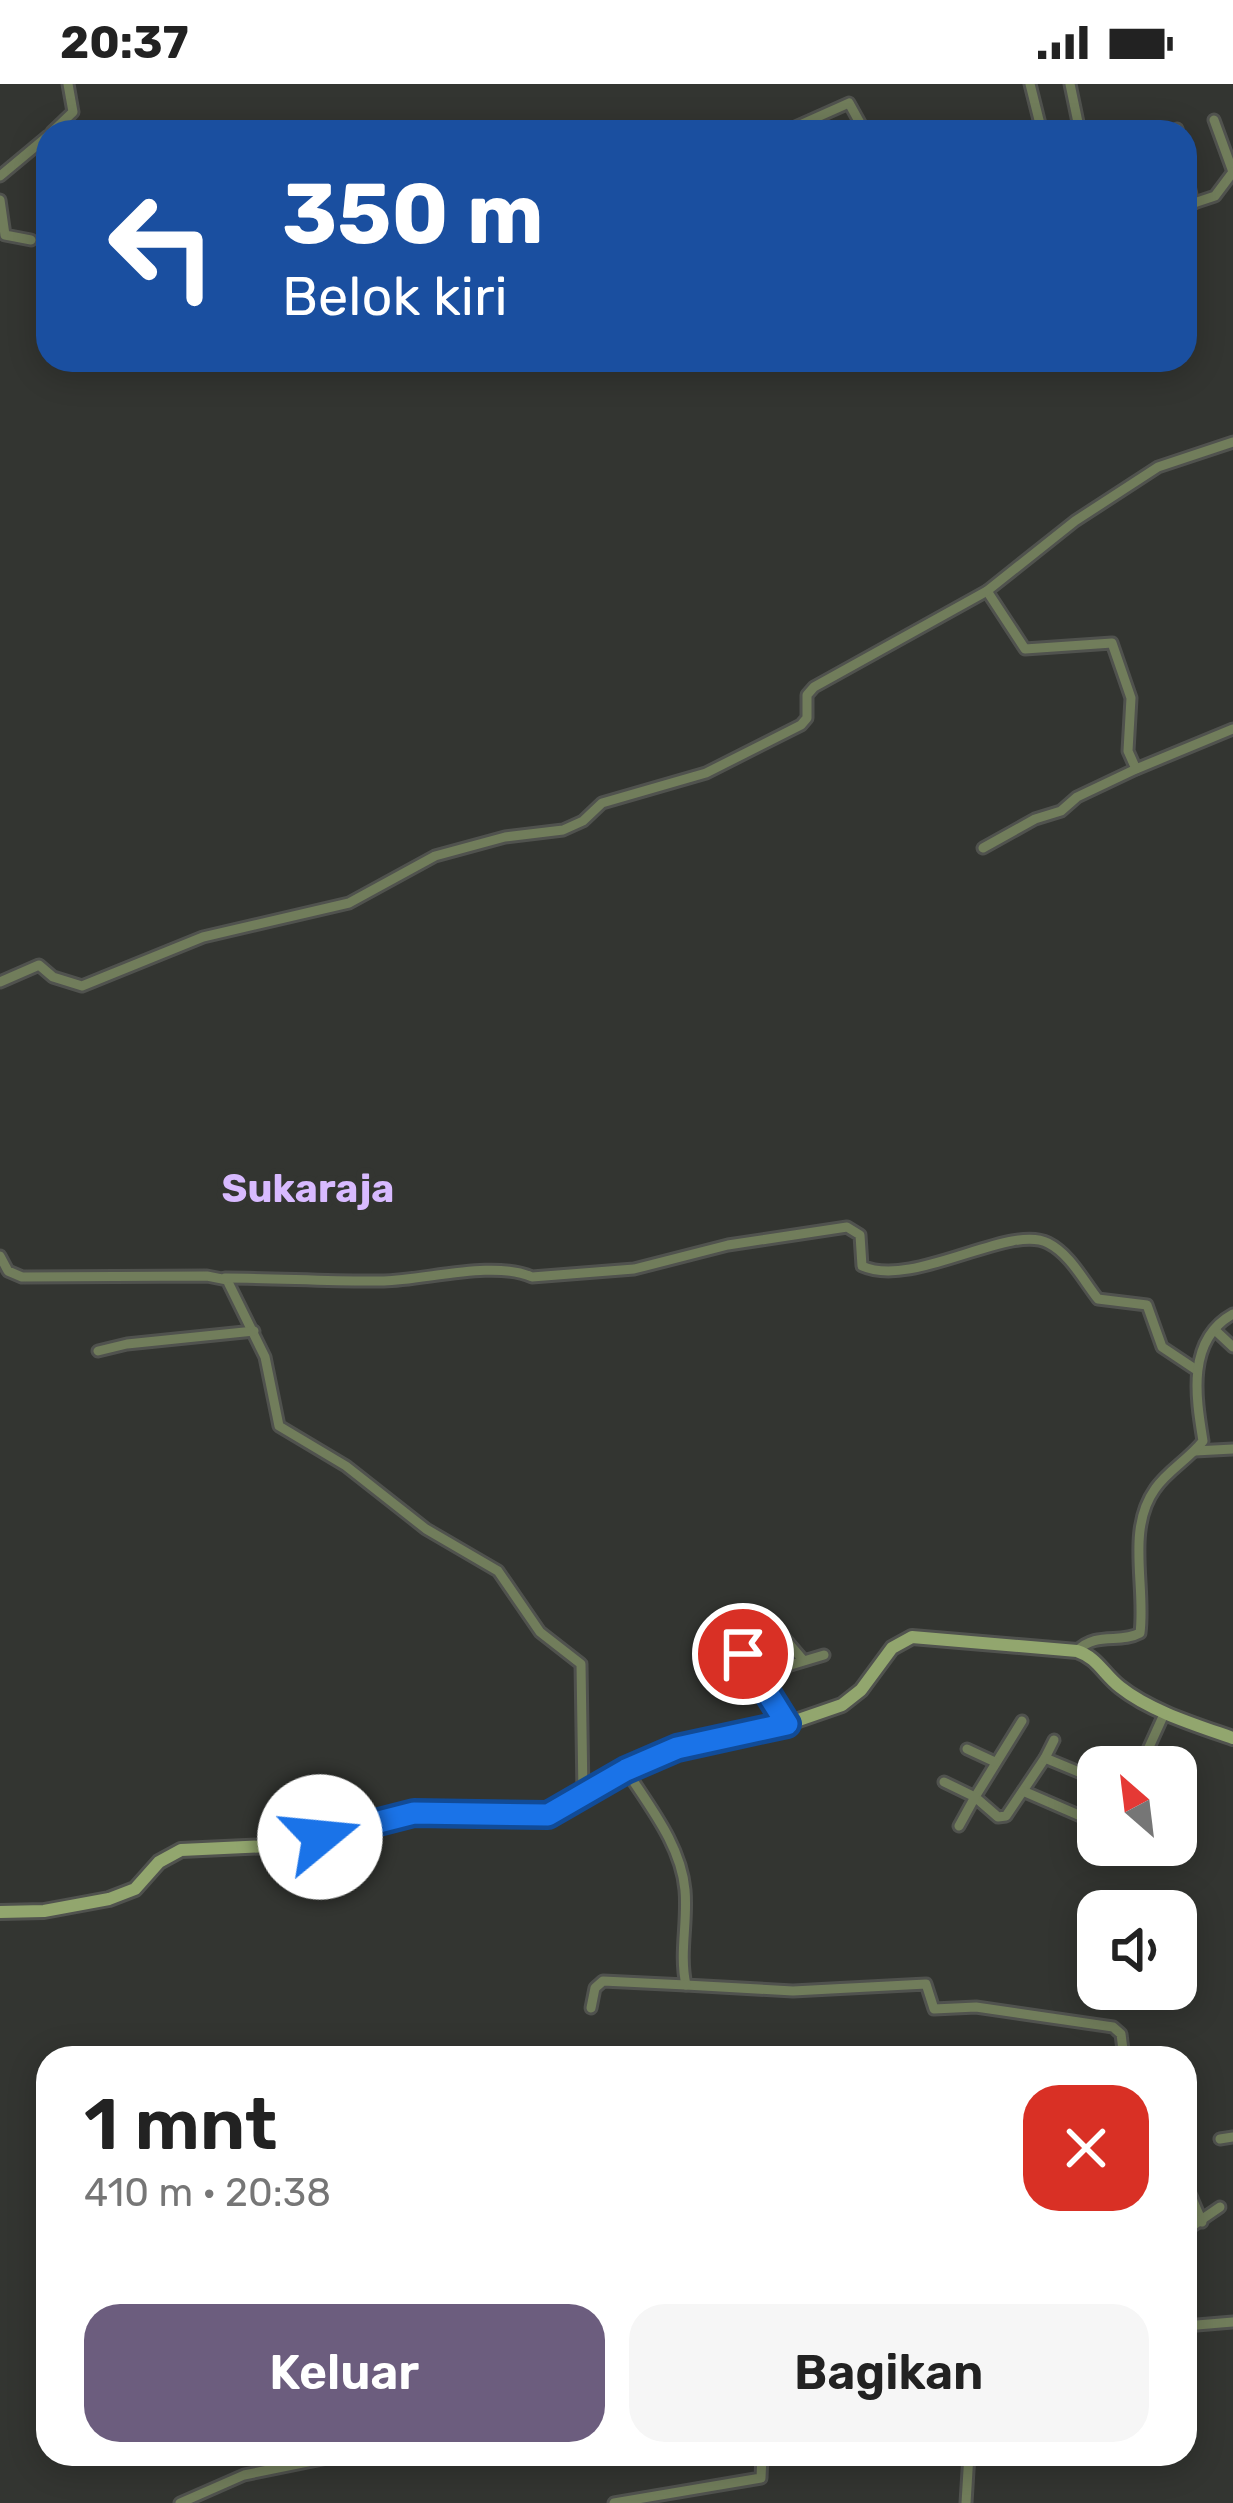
<!DOCTYPE html>
<html lang="id">
<head>
<meta charset="utf-8">
<style>
	body { margin:0; font-family:Rubik,sans-serif; background:#f6f6f6; color:#222; height:100vh; display:flex; flex-direction:column; font-size:45px; white-space:nowrap }
	* { box-sizing:border-box; margin:0 }
	p { font-size:39px; color:#767676 }
	.icon { flex:none; width:66px; height:66px; fill:none; stroke:currentColor; stroke-width:2; stroke-linecap:round; stroke-linejoin:round }
	.map { position:relative; flex:1; overflow:hidden }
	.side { position:absolute; left:36px; top:1962px; width:1161px; height:420px; display:flex; flex-direction:column; background:#fff; border-radius:36px; box-shadow:0 6px 30px #0003 }
	.side>* { flex:none }
	.guide { position:absolute; left:36px; top:36px; width:1161px; height:252px; border-radius:36px; box-shadow:0 6px 30px #0003; background:#1a4fa0; color:#fff; overflow:hidden }
	.needle { width:78px; rotate:332deg }
	.controls { position:absolute; left:1077px; top:1662px; display:grid; gap:24px }
	.controls a { display:grid; place-items:center; width:120px; height:120px; border-radius:24px; background:#fff; box-shadow:0 6px 30px #0003; font-size:60px }
	.pin { position:absolute; display:grid; place-items:center; width:102px; height:102px; color:#fff; margin:-51px; border:6px solid #fff; border-radius:50%; box-shadow:0 3px 12px #0007 }
	.me { position:absolute; width:132px; margin:-66px; rotate:73deg; stroke-linejoin:round; filter:drop-shadow(0 0 9px #0008) }
	.turn { display:flex; align-items:center; gap:42px; height:252px; padding:0 48px; font-size:54px }
	.turn .icon { width:156px; height:156px; stroke-width:2.5 }
	.turn b { display:block; font-size:84px; line-height:102px }
	.round { display:grid; place-items:center; flex:none; width:126px; height:126px; border-radius:36px; background:#f6f6f6 }
	.headline { display:flex; align-items:center; justify-content:space-between; height:204px; padding:0 48px }
	h1 { font-size:72px; font-weight:600; line-height:90px }
	.button { display:flex; gap:24px; margin-top:auto; padding:24px 48px }
	.button a { flex:1; height:138px; border-radius:36px; background:#6c5d7e; color:#fff; font-size:48px; font-weight:600; line-height:138px; text-align:center }
	.button a+a { background:#f6f6f6; color:#222 }
	.status { display:flex; justify-content:space-between; align-items:center; height:84px; padding:0 60px; background:#fff; direction:ltr }
	.status svg { height:33px; fill:currentColor }
	.map>svg:first-child { display:block }
	.lines { fill:none; stroke-linecap:round; stroke-linejoin:round }
	.minor-casing { stroke:#50524e; stroke-width:15 }
	.secondary-casing { stroke:#50524e; stroke-width:18 }
	.minor { stroke:#717d5b; stroke-width:9 }
	.secondary { stroke:#92a66e; stroke-width:12 }
	.route-casing { stroke:#114b97; stroke-width:30 }
	.route { stroke:#1a73e8; stroke-width:21 }
	.labels { text-anchor:middle; stroke-width:12; stroke-linejoin:round; paint-order:stroke }
	.quarter-label { font-size:39px; font-weight:bold; fill:#d8baff; stroke:#333531 }
</style>
</head>
<body>
<div class="status"><b>20:37</b><svg viewBox="0 0 49 12"><path d="M0 12V9h3v3zM5 12V6h3v6zM10 12V3h3v9zM15 12V0h3v12zM26 1h20v11H26zM47 4h2v5h-2z"/></svg></div>
<div class="map">
<svg width="1233" height="2419" viewBox="0 0 1233 2419">
	<rect width="100%" height="100%" fill="#333531"/>
	<g class="lines">
		<defs>
			<g id="minor">
				<path d="M 1030,0 L 1042,48"/>
				<path d="M 1070,0 L 1080,48"/>
				<path d="M 1214,36 L 1233,88"/>
				<path d="M 1177,45 L 1178,48"/>
				<path d="M 52,48 L 73,28 L 68,0"/>
				<path d="M 784,48 L 849,19 L 865,48"/>
				<path d="M 1185,83 L 1193,120"/>
				<path d="M 0,92 L 48,52"/>
				<path d="M 0,116 L 5,151 L 31,156"/>
				<path d="M 1185,122 L 1215,112 L 1233,88"/>
				<path d="M 987,507 L 1025,565 L 1112,559 L 1131,614 L 1128,667 L 1136,685"/>
				<path d="M 983,764 L 1035,735 L 1061,727 L 1077,713 L 1136,685 L 1233,645"/>
				<path d="M 0,898 L 39,881 L 53,893 L 82,902 L 203,853 L 349,819 L 435,772 L 505,753 L 563,746 L 583,737 L 602,719 L 706,689 L 801,641 L 807,634 L 807,611 L 814,603 L 987,507 L 1075,437 L 1158,383 L 1233,358"/>
				<path d="M 0,1172 L 8,1187 L 22,1193 L 207,1192 L 227,1196 L 265,1273 L 279,1342 L 346,1382 L 426,1445 L 498,1487 L 540,1548 L 581,1580 L 583,1711"/>
				<path d="M 225,1194 C 278,1194 331,1198 384,1197 C 426,1196 494,1176 532,1193 L 634,1185 L 728,1161 L 847,1143 L 860,1151 L 862,1182 C 913,1205 1010,1139 1048,1159 C 1070,1170 1083,1196 1098,1215 L 1147,1221 L 1162,1263 L 1195,1285"/>
				<path d="M 1216,1247 L 1233,1263"/>
				<path d="M 98,1267 L 127,1260 L 254,1247"/>
				<path d="M 1195,1367 L 1233,1365"/>
				<path d="M 773,1541 L 803,1576"/>
				<path d="M 1077,1567 C 1096,1547 1120,1560 1140,1549 C 1146,1502 1126,1446 1155,1405 C 1167,1387 1189,1375 1203,1357 C 1196,1314 1186,1256 1233,1230"/>
				<path d="M 743,1570 L 757,1591"/>
				<path d="M 1022,1637 L 975,1713 L 998,1733 L 1006,1732 L 1045,1674 L 1098,1696"/>
				<path d="M 787,1640 L 757,1591 L 824,1571"/>
				<path d="M 967,1665 L 995,1678"/>
				<path d="M 1045,1674 L 1054,1656"/>
				<path d="M 1140,1683 L 1165,1628"/>
				<path d="M 626,1686 C 649,1722 681,1761 685,1806 C 688,1838 679,1869 686,1901 L 793,1907 L 926,1900 L 934,1925 L 976,1923 L 1113,1943 L 1121,1950 L 1124,1974"/>
				<path d="M 944,1698 L 975,1713 L 959,1742"/>
				<path d="M 1023,1707 L 1083,1733 L 1098,1730"/>
				<path d="M 591,1924 L 595,1904 L 603,1897 L 686,1901"/>
				<path d="M 1220,2055 L 1233,2053"/>
				<path d="M 1185,2098 L 1202,2138"/>
				<path d="M 1185,2147 L 1220,2123"/>
				<path d="M 1185,2242 L 1233,2238"/>
				<path d="M 180,2419 L 244,2391 L 347,2370"/>
				<path d="M 614,2419 L 761,2394 L 762,2370"/>
				<path d="M 966,2419 L 969,2370"/>
			</g>
			<path id="secondary" d="M 0,1828 L 44,1827 L 109,1815 L 135,1805 L 159,1778 L 181,1766 L 291,1761 L 414,1729 L 549,1731 L 626,1686 L 677,1664 L 787,1640 L 842,1621 L 861,1606 L 892,1564 L 912,1553 L 1077,1567 C 1098,1574 1103,1590 1120,1603 C 1150,1627 1196,1641 1233,1654"/>
		</defs>
		<use href="#minor" class="minor-casing"/>
		<use href="#secondary" class="secondary-casing"/>
		<use href="#minor" class="minor"/>
		<use href="#secondary" class="secondary"/>
	</g>
	<g class="lines">
		<defs>
			<path id="route" d="M 320,1753 L 414,1729 L 548,1731 L 626,1686 L 677,1664 L 787,1640 L 743,1570"/>
		</defs>
		<use href="#route" class="route-casing"/>
		<use href="#route" class="route"/>
	</g>
	<g class="labels">
		<g class="quarter-label">
			<text x="308" y="1118">Sukaraja</text>
		</g>
	</g>
</svg>
<div class="controls">
<a><svg class="needle" viewBox="-14 -14 28 28"><path d="M0-13l5 13h-10z" fill="#e53935"/><path d="M0 13l5-13h-10z" fill="#767676"/></svg></a>
<a><svg class="icon" aria-label="sound" viewBox="0 0 24 24"><path d="M4 9h4l5-4v14l-5-4H4zM17 9q2 3 0 6"/></svg></a>
</div>
<div class="pin" style="left:743px;top:1570px;background:#d93025"><svg class="icon" aria-label="arrive" viewBox="0 0 24 24"><path d="M6 21V4h12l-3 4 3 4H6"/></svg></div>
<svg class="me" style="left:320px;top:1753px" viewBox="-20 -20 40 40"><circle r="19" fill="#fff"/><path d="M0-13L10 11 0 6-10 11z" fill="#1a73e8"/></svg>
<div class="guide">
<div class="turn"><svg class="icon" aria-label="left" viewBox="0 0 24 24"><path d="M17 20v-9H6M10 6l-5 5 5 5"/></svg><div><b>350 m</b>Belok kiri</div></div>
</div>
<section class="side">
<div class="headline"><div><h1>1 mnt</h1><p>410 m · 20:38</p></div><a class="round" style="background:#d93025;color:#fff"><svg class="icon" aria-label="close" viewBox="0 0 24 24"><path d="M6 6l12 12M18 6L6 18"/></svg></a></div>
<div class="button"><a>Keluar</a><a>Bagikan</a></div>
</section>
</div>
</body>
</html>
